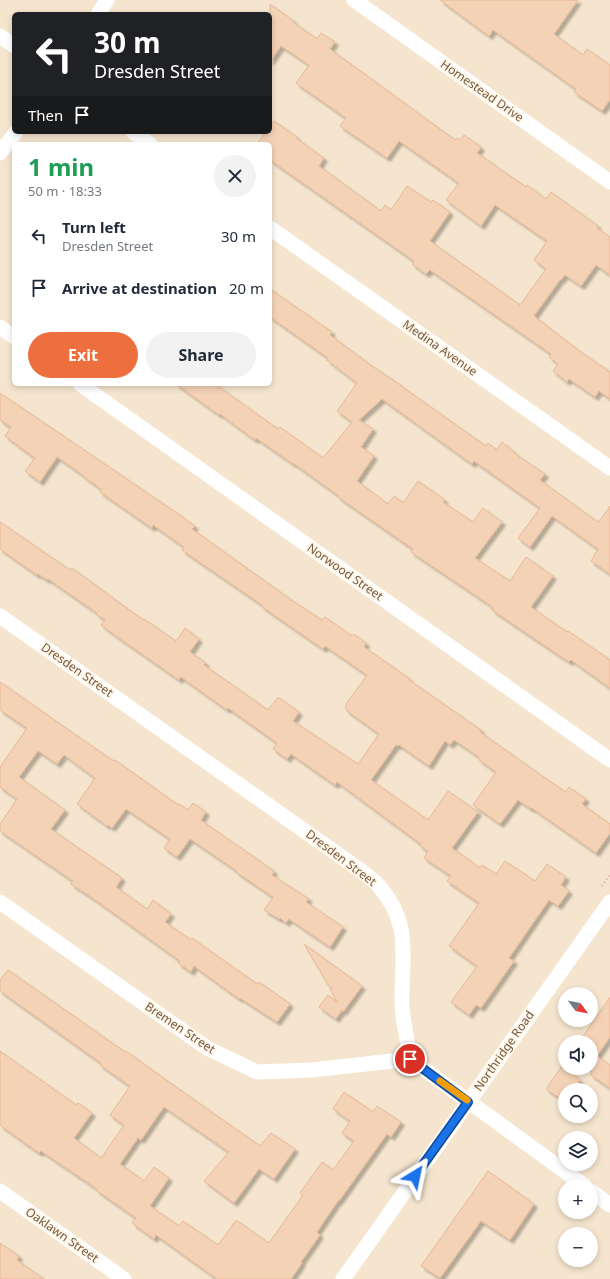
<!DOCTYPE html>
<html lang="en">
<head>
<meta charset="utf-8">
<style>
	body { margin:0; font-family:"Noto Sans",sans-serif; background:#f2f2f3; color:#1f2937; height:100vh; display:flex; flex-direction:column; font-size:15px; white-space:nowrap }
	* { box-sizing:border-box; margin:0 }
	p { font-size:13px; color:#747a83 }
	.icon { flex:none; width:22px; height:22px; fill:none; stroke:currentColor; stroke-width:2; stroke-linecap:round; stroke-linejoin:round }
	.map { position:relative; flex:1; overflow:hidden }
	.drawer { position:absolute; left:12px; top:142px; width:260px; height:244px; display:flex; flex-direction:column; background:#fff; border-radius:6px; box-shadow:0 2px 6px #0003 }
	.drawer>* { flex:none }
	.hud { position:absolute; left:12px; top:12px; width:260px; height:122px; border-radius:6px; box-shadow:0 2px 6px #0003; background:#202124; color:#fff; overflow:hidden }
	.needle { width:26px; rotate:122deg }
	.fabs { position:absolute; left:558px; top:987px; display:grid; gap:8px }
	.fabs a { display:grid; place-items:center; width:40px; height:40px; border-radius:50%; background:#fff; box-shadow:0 2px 6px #0003; font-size:20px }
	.pin { position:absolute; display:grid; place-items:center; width:34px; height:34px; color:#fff; margin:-17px; border:2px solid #fff; border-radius:50%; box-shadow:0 1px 4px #0007 }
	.me { position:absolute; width:44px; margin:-22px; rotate:35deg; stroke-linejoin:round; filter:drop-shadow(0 0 3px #0008) }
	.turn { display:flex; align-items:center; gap:14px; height:84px; padding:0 16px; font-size:18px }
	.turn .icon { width:52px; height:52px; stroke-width:2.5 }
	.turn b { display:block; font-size:28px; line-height:34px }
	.then { display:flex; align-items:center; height:38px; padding:0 16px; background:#0003; gap:8px; font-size:15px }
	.round { display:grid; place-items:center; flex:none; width:42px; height:42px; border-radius:21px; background:#f2f2f3 }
	.overview { display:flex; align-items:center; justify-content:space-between; height:68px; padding:0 16px }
	h1 { font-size:24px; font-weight:700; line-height:30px; color:#1e9e55 }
	.button { display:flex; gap:8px; margin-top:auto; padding:8px 16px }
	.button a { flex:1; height:46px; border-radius:24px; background:#ee6f3e; color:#fff; font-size:16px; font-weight:700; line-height:46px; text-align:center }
	.button a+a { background:#f2f2f3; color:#1f2937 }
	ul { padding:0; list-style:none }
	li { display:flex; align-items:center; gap:12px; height:52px; padding:0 16px }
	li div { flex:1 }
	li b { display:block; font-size:15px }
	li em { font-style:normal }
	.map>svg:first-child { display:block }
	.residential { fill:#f5e5ce; fill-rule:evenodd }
	.building { fill:#f4d2b6; stroke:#e7b996; filter:url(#shadow) }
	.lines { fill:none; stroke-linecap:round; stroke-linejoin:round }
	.path { stroke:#d8b59a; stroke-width:2.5; stroke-dasharray:1 3; stroke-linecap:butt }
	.minor { stroke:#fff; stroke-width:15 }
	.route-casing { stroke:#114b97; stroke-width:10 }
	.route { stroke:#1a73e8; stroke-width:7 }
	.slow { stroke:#f59e0b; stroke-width:7 }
	.labels { text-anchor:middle; stroke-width:4; stroke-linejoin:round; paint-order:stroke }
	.street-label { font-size:12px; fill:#755946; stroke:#fff7e7 }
</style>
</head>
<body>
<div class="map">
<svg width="610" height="1279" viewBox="0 0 610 1279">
	<defs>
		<filter id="shadow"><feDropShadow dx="3.5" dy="3.5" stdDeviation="1" flood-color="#0004"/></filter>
	</defs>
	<rect width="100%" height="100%" fill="#fdf3e0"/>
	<path class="residential" d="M 0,0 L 610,0 L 610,1279 L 0,1279 ZM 14,14 L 270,14 L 270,132 L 14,132 ZM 14,144 L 270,144 L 270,384 L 14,384 ZM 565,994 L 591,994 L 591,1020 L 565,1020 ZM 565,1042 L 591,1042 L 591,1068 L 565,1068 ZM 565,1090 L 591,1090 L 591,1116 L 565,1116 ZM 565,1138 L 591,1138 L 591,1164 L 565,1164 ZM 565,1186 L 591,1186 L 591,1212 L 565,1212 ZM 565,1234 L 591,1234 L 591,1260 L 565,1260 Z"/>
	<g class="building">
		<path d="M 440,0 L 578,0 L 554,34 L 583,55 L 587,49 L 610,65 L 610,100 L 602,111 L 574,92 L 576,89 L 493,30 L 489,36 Z"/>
		<path d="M 270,4 L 294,21 L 293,22 L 317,39 L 321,33 L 335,42 L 330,49 L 455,140 L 457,138 L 460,140 L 464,135 L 481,147 L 477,153 L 526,187 L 527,185 L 546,199 L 551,192 L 598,226 L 597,228 L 610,237 L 610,275 L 596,265 L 581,286 L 565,275 L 561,280 L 560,280 L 534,316 L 578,350 L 610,372 L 610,399 L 599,391 L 595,397 L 569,379 L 567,382 L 553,371 L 558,364 L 549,357 L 551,354 L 430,270 L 426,274 L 412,264 L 414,261 L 270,160 L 270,144 L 257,144 L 266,132 L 270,132 L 270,126 L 274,121 L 297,137 L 296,138 L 324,158 L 319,166 L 381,211 L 385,205 L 391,210 L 407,186 L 431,202 L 433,200 L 450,212 L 430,241 L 520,305 L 546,269 L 534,260 L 547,241 L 495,205 L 481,226 L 446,200 L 459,183 L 399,141 L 387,158 L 340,126 L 346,118 L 296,83 L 309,65 L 281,46 L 270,62 Z"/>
		<path d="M 270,289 L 332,332 L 330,335 L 372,366 L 402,386 L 401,386 L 486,446 L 488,443 L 497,450 L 502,442 L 514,452 L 514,453 L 545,474 L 540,480 L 595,520 L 599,522 L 610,506 L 610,574 L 591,561 L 598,549 L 552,516 L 530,547 L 518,538 L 540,508 L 474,461 L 472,464 L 382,399 L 359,420 L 373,429 L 361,447 L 374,456 L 357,481 L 388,504 L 394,496 L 403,503 L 418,481 L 445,500 L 443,502 L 473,522 L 483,508 L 502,522 L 475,558 L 510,581 L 526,557 L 553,576 L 531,607 L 567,632 L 568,631 L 610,660 L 610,688 L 571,660 L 569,662 L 492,610 L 493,608 L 484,601 L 411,552 L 413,549 L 338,497 L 339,496 L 293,463 L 293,464 L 256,438 L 255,440 L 220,414 L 219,415 L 176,384 L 215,384 L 278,429 L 280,427 L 323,458 L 352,422 L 337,411 L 357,383 L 327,360 L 328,358 L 270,317 Z"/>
		<path d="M 0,393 L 171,509 L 195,526 L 192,529 L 290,599 L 322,620 L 325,617 L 352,636 L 354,634 L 366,643 L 364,647 L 410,679 L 409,680 L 481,730 L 480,732 L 565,792 L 569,787 L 586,799 L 582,804 L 610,824 L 610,833 L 596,853 L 532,808 L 531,809 L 518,800 L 500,824 L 473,805 L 496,772 L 478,759 L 479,757 L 454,740 L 450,745 L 445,741 L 429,766 L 399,745 L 398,746 L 396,745 L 371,780 L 428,820 L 448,791 L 478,812 L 452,848 L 480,868 L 482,865 L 496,874 L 505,861 L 535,881 L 547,864 L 566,877 L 561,885 L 569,891 L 558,906 L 549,900 L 509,958 L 514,961 L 481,1008 L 476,1005 L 469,1015 L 451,1002 L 477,966 L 449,946 L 479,903 L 447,881 L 451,876 L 424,858 L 428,851 L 419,845 L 421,844 L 337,782 L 335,785 L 291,754 L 287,759 L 273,749 L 277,743 L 228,708 L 227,710 L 181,677 L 179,680 L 116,636 L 101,625 L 105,620 L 96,614 L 97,613 L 48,579 L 47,580 L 38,574 L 37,575 L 0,549 L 0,522 L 70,570 L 72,568 L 143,620 L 144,619 L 176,641 L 185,628 L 199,639 L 190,652 L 206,663 L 204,665 L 268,710 L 278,697 L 299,712 L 293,721 L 358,764 L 379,734 L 346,710 L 346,704 L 367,675 L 325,646 L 323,649 L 261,606 L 262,605 L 182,550 L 184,547 L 153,525 L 152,528 L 100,492 L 101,489 L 84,477 L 84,476 L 57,457 L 40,482 L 25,471 L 35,458 L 5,436 L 11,427 L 0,420 Z"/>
		<path d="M 0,682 L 106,756 L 114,761 L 115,760 L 178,805 L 179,804 L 188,810 L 193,803 L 206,812 L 201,820 L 202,821 L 274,871 L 272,875 L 309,899 L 306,902 L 343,927 L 330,947 L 289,919 L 286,923 L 280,918 L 279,919 L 264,910 L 273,897 L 236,872 L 237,871 L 190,839 L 177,857 L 164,848 L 170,839 L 126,809 L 112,828 L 108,825 L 107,826 L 77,804 L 95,778 L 64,755 L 57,764 L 38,751 L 19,777 L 65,810 L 51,829 L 122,878 L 116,887 L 147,909 L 153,900 L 171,914 L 165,922 L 191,940 L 192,938 L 257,984 L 259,982 L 290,1004 L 277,1022 L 240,998 L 239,999 L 194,966 L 191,972 L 178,963 L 180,961 L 94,899 L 71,884 L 73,881 L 0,831 L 0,824 L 17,799 L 0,787 L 0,767 L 27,728 L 0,710 Z"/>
		<path d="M 304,944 L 362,986 L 343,1012 L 342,1010 L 336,1019 L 319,1007 L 328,995 L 337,1002 L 331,991 L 332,988 L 328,985 Z"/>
		<path d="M 8,970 L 125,1052 L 126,1051 L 166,1080 L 260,1146 L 271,1133 L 295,1149 L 274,1179 L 259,1169 L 234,1203 L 204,1181 L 229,1152 L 164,1107 L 141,1140 L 138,1138 L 120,1164 L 144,1181 L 154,1167 L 169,1178 L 150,1206 L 179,1226 L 183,1221 L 218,1245 L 236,1220 L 269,1243 L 303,1195 L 300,1193 L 322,1162 L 333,1170 L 354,1141 L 342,1133 L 350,1121 L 333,1109 L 344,1092 L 373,1112 L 377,1106 L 401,1122 L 391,1137 L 387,1134 L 339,1201 L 338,1201 L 317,1232 L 320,1235 L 301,1262 L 302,1263 L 291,1279 L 217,1279 L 156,1235 L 154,1239 L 132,1223 L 136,1218 L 96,1190 L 97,1189 L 41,1151 L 39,1153 L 0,1125 L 0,1051 L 76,1105 L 78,1103 L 92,1113 L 74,1138 L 101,1158 L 124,1125 L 110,1115 L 130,1086 L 100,1065 L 101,1063 L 0,991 L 0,980 Z"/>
		<path d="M 610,997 L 610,1037 L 597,1056 L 610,1065 L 610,1088 L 591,1075 L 591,1042 L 579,1042 Z"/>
		<path d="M 562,1066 L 580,1080 L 573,1090 L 565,1090 L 565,1102 L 546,1089 Z"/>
		<path d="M 488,1171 L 534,1204 L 510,1240 L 481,1221 L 440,1278 L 421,1266 Z"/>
		<path d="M 0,1243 L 19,1256 L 17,1260 L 44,1279 L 0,1279 Z"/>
	</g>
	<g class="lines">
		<path class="path" d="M 602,886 L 610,875"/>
		<g class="minor">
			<path d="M 354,0 L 610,182"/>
			<path d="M 98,14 L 107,0"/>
			<path d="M 0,36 L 14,46"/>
			<path d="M 133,132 L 150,144"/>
			<path d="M 0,153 L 16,132"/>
			<path d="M 270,228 L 610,468"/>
			<path d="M 0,327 L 14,337"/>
			<path d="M 80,384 L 610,760"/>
			<path d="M 0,616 L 357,868 C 364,873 372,879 378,885 C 413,925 401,957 402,1005 C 403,1023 408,1041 410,1059 L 585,1186"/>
			<path d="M 0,902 L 207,1048 L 257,1072 L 312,1070 L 410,1059"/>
			<path d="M 0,1191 L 124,1279"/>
			<path d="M 591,1191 L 610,1205"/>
			<path d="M 343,1279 L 610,902"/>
		</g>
	</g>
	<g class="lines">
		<defs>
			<path id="route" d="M 410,1059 L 468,1102 L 415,1176"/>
		</defs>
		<use href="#route" class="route-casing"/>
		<use href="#route" class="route"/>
		<path class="slow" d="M 440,1081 L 467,1100"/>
	</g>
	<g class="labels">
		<g class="street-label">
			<text transform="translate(482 91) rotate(35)" y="4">Homestead Drive</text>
			<text transform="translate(440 348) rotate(35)" y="4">Medina Avenue</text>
			<text transform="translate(345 572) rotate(35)" y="4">Norwood Street</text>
			<text transform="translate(77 670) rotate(35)" y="4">Dresden Street</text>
			<text transform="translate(341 858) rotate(37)" y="4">Dresden Street</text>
			<text transform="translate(180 1028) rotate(34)" y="4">Bremen Street</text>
			<text transform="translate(504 1051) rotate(-55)" y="4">Northridge Road</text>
			<text transform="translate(62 1235) rotate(35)" y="4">Oaklawn Street</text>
		</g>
	</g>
</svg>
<div class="fabs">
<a><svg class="needle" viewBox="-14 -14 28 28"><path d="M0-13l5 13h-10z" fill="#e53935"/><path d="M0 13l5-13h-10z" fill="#747a83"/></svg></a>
<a><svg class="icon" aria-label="sound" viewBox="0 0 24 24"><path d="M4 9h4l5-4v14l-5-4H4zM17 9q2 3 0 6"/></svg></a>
<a><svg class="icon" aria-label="search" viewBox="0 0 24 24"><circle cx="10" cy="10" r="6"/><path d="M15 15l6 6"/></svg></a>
<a><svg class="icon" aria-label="layers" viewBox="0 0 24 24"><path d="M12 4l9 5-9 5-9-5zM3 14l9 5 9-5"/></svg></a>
<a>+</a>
<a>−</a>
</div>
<div class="pin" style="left:410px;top:1059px;background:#d93025"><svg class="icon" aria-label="arrive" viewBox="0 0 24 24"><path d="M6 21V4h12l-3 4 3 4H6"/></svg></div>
<svg class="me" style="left:415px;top:1176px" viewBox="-20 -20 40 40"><path d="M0-17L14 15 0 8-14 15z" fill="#1a73e8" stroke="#fff" stroke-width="4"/></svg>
<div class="hud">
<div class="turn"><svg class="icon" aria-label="left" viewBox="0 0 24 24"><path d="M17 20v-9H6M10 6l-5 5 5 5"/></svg><div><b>30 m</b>Dresden Street</div></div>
<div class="then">Then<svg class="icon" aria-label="arrive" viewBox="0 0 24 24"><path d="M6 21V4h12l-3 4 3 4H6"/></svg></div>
</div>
<section class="drawer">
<div class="overview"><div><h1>1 min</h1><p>50 m · 18:33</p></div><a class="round"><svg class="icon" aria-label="close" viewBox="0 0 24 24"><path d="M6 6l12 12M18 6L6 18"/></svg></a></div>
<ul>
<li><svg class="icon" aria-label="left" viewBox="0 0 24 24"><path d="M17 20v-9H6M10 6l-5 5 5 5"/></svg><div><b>Turn left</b><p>Dresden Street</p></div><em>30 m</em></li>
<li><svg class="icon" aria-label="arrive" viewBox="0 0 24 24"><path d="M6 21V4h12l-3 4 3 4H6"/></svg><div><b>Arrive at destination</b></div><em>20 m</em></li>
</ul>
<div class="button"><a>Exit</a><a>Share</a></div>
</section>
</div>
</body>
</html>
